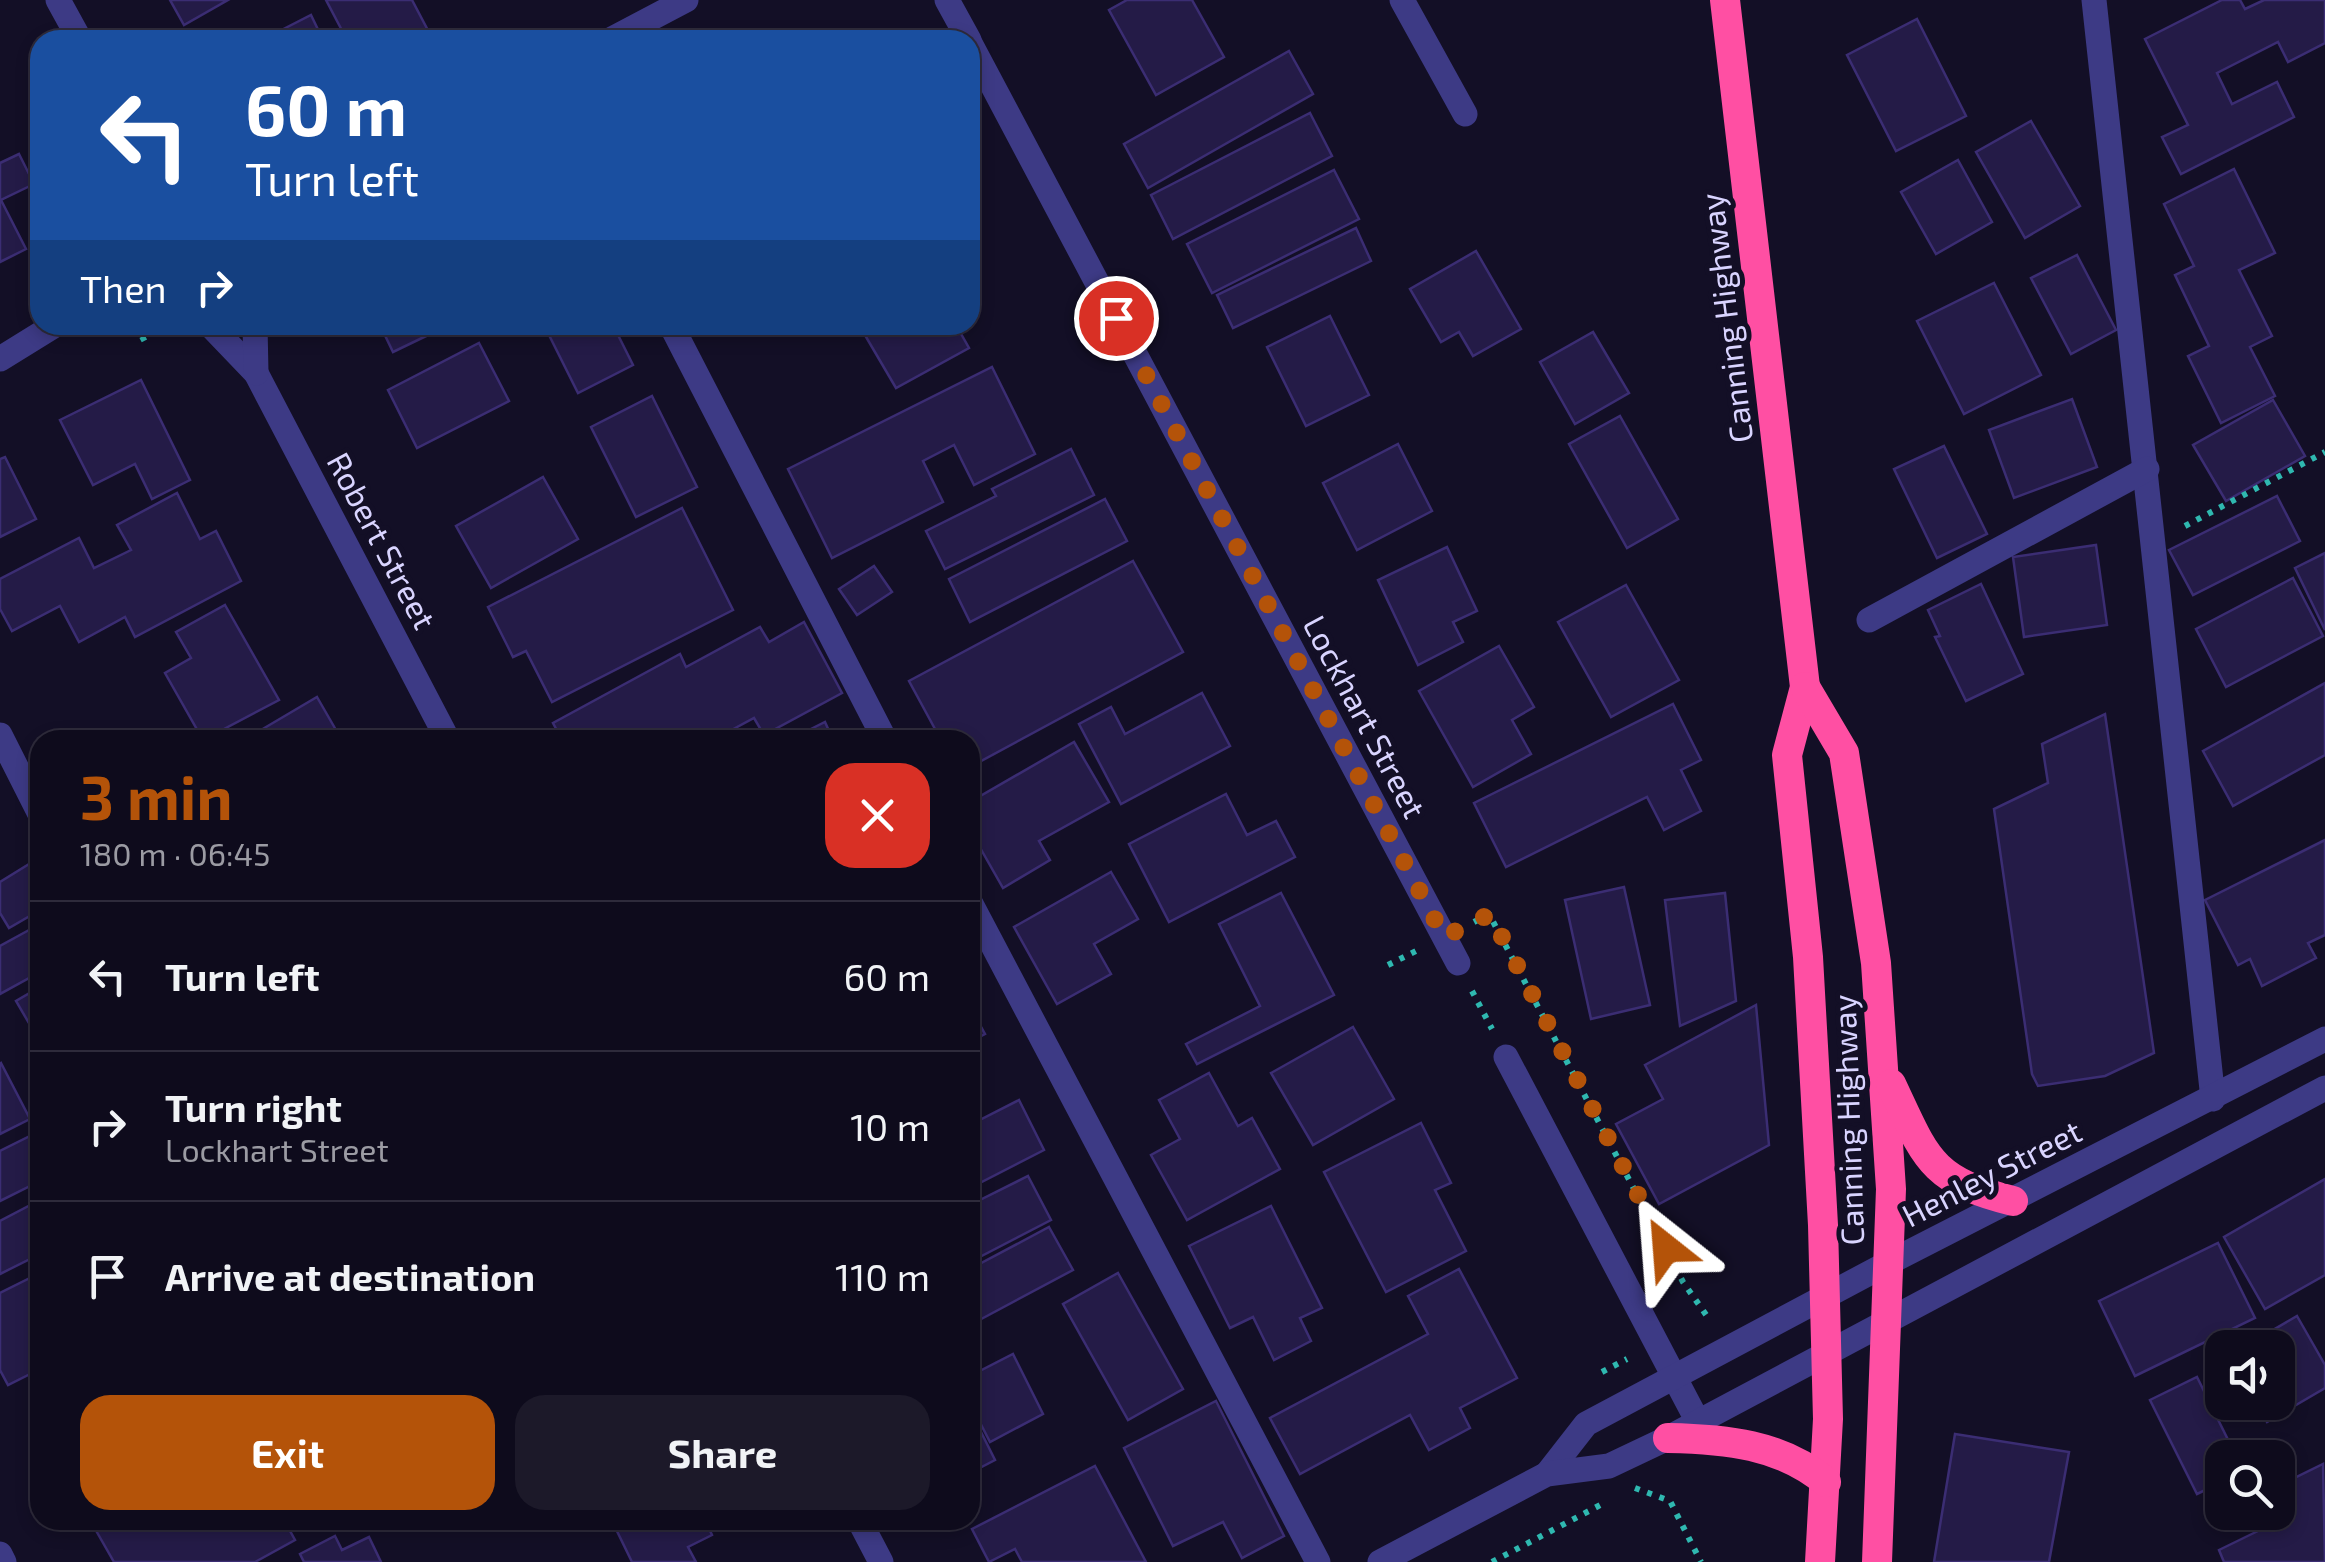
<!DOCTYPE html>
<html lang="en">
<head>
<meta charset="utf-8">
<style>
	body { margin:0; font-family:"Exo 2",sans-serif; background:#1c1929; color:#f1f3f6; height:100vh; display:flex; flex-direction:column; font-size:38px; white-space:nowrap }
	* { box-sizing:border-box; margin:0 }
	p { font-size:32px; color:#9b9ba3 }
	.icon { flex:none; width:55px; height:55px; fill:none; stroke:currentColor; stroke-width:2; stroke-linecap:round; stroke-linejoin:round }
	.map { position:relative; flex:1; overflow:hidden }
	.panel { position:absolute; left:30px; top:730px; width:950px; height:800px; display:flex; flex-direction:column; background:#0e0b1c; border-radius:30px; box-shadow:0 5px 15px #0003,0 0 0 2px #2e2b3b }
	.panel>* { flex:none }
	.top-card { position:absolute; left:30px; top:30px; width:950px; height:305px; border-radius:30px; box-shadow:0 5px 15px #0003,0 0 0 2px #2e2b3b; background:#1a4fa0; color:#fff; overflow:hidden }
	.buttons { position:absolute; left:2205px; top:1330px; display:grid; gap:20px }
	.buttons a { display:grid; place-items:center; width:90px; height:90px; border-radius:20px; background:#0e0b1c; box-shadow:0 5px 15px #0003,0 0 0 2px #2e2b3b; font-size:50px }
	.pin { position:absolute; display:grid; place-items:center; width:85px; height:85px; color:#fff; margin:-42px; border:5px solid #fff; border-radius:50%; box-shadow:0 2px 10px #0007 }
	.me { position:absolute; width:110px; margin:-55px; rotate:332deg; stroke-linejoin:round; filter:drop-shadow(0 0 8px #0008) }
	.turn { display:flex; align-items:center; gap:35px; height:210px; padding:0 50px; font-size:45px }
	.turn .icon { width:130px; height:130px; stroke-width:2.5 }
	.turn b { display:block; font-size:70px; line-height:85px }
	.then { display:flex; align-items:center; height:95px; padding:0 50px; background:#0003; gap:20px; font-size:38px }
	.round { display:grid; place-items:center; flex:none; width:105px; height:105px; border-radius:30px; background:#1c1929 }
	.head { display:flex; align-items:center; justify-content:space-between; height:170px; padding:0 50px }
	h1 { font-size:60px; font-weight:700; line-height:75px; color:#b45309 }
	.primary-button { display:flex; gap:20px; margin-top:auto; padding:20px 50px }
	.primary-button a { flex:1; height:115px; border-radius:30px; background:#b45309; color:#fff; font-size:40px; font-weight:700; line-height:115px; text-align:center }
	.primary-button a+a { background:#1c1929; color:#f1f3f6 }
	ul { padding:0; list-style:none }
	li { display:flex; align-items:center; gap:30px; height:150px; padding:0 50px; border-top:2px solid #2e2b3b }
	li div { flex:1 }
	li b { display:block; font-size:38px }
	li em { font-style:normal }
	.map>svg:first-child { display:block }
	.building { fill:#241b47; stroke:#3b2d73; stroke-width:2.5 }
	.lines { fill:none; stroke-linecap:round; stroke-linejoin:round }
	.path { stroke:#2fb8b0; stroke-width:6; stroke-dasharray:5 8; stroke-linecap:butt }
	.minor { stroke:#3d3a85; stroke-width:25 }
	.highway { stroke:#ff4fa3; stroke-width:30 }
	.route { stroke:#b45309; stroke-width:18; stroke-dasharray:0 32.4 }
	.labels { text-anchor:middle; stroke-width:10; stroke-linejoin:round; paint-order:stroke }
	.street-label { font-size:32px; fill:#d9d4ff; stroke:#130f26 }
</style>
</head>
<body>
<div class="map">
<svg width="2325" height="1562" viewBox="0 0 2325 1562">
	<rect width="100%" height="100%" fill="#130f26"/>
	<g class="building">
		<path d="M 170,0 L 228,0 L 184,25 Z"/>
		<path d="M 326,0 L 412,0 L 433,40 L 347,40 Z"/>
		<path d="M 1127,0 L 1192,0 L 1224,57 L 1156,95 L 1109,10 Z"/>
		<path d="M 2222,0 L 2240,0 L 2245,9 L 2264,0 L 2325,0 L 2325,43 L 2288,62 L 2278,42 L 2217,73 L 2232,104 L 2277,82 L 2294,117 L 2181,174 L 2162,137 L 2188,125 L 2145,39 Z"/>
		<path d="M 311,15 L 323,40 L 262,40 Z"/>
		<path d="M 1917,19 L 1966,116 L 1896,151 L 1847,55 Z"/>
		<path d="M 1289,51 L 1313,94 L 1148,188 L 1124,144 Z"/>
		<path d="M 1310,113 L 1332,156 L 1173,239 L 1151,195 Z"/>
		<path d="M 2031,121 L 2080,206 L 2025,238 L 1976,152 Z"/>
		<path d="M 19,154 L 34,184 L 1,200 L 26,249 L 0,262 L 0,163 Z"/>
		<path d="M 1958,160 L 1992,222 L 1936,254 L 1901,192 Z"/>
		<path d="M 2234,169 L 2275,253 L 2239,270 L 2272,336 L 2250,347 L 2275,396 L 2221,423 L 2188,356 L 2209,346 L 2175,275 L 2194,266 L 2164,204 Z"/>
		<path d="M 1334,170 L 1359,219 L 1212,293 L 1187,244 Z"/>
		<path d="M 1356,228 L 1371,261 L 1233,328 L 1217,295 Z"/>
		<path d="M 1476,251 L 1521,329 L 1473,356 L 1459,332 L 1441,342 L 1410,289 Z"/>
		<path d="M 2077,255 L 2116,330 L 2071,354 L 2031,278 Z"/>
		<path d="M 1994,283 L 2041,375 L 1964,414 L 1917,321 Z"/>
		<path d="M 1330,316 L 1369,395 L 1306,426 L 1267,347 Z"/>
		<path d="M 380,325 L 449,325 L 393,352 Z"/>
		<path d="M 544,325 L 613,325 L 633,365 L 578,393 Z"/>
		<path d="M 859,325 L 956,325 L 969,348 L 896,388 Z"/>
		<path d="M 1593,332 L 1629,393 L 1575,424 L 1540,362 Z"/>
		<path d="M 479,343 L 509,401 L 417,448 L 388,390 Z"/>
		<path d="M 992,367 L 1035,454 L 974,485 L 954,445 L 923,461 L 943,502 L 832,558 L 788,469 Z"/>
		<path d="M 141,380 L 190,480 L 152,499 L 135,464 L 93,485 L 60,420 Z"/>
		<path d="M 652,396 L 697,487 L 636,517 L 591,427 Z"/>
		<path d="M 2072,399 L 2097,467 L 2014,498 L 1989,430 Z"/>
		<path d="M 2273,400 L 2305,456 L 2226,501 L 2193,445 Z"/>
		<path d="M 1620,416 L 1678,519 L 1627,548 L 1569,444 Z"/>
		<path d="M 1398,444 L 1432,511 L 1357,550 L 1323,483 Z"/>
		<path d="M 1944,446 L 1987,534 L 1937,558 L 1894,469 Z"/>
		<path d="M 1071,449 L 1094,495 L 945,569 L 926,531 L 996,496 L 992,489 Z"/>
		<path d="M 5,457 L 36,519 L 0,537 L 0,459 Z"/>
		<path d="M 543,477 L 578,539 L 491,588 L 456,526 Z"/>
		<path d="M 177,493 L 200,539 L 216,531 L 241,581 L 135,637 L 125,617 L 79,642 L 60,606 L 12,631 L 0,609 L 0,579 L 79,538 L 94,568 L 131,550 L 117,525 Z"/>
		<path d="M 2277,496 L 2300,541 L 2193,595 L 2169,550 Z"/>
		<path d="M 1105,499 L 1127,541 L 970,622 L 949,579 Z"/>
		<path d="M 682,508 L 733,610 L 552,702 L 526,651 L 513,657 L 488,607 Z"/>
		<path d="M 2096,545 L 2107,625 L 2024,637 L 2013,557 Z"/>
		<path d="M 1447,547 L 1477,611 L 1453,622 L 1463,642 L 1418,665 L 1378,580 Z"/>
		<path d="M 2325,553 L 2325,630 L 2295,568 Z"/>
		<path d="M 1133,561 L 1183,652 L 970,767 L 970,740 L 941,740 L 909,681 Z"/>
		<path d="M 874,566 L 892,592 L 857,615 L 839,589 Z"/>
		<path d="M 2293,578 L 2323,636 L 2226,687 L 2196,629 Z"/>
		<path d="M 1981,584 L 2023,674 L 1966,701 L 1935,637 L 1940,636 L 1928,610 Z"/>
		<path d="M 1626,585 L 1679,680 L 1611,717 L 1558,622 Z"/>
		<path d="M 225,605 L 279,700 L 203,740 L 165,673 L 191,658 L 176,632 Z"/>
		<path d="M 804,622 L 842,693 L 764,735 L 754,718 L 713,740 L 562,740 L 553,723 L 680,654 L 686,667 L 760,627 L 769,642 Z"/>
		<path d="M 1499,646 L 1534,707 L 1512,720 L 1531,754 L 1473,787 L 1419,691 Z"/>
		<path d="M 2325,683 L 2325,755 L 2233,806 L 2203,751 Z"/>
		<path d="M 1202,693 L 1230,746 L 1121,804 L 1079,724 L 1111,707 L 1125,734 Z"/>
		<path d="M 317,697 L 340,737 L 244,740 Z"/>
		<path d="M 1673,704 L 1701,760 L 1681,770 L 1701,811 L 1664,830 L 1647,797 L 1506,867 L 1474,803 Z"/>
		<path d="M 2105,714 L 2154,1053 L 2105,1076 L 2038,1086 L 2032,1074 L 1994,809 L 2048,783 L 2042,744 Z"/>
		<path d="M 825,722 L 833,740 L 789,740 Z"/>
		<path d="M 1074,742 L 1109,802 L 1039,841 L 1050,860 L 1003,888 L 970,830 L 970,802 Z"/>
		<path d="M 1226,794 L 1247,835 L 1276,821 L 1295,857 L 1169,922 L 1129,844 Z"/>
		<path d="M 2325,840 L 2325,935 L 2308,943 L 2316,958 L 2262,986 L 2250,959 L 2238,965 L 2205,900 Z"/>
		<path d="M 34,861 L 40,871 L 40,910 L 9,928 L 0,913 L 0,882 Z"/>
		<path d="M 1111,872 L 1138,919 L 1094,944 L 1111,974 L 1057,1004 L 1014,927 Z"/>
		<path d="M 1624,887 L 1650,1005 L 1591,1019 L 1565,900 Z"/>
		<path d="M 1281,893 L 1334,995 L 1197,1064 L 1186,1044 L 1260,1006 L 1219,924 Z"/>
		<path d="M 1725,893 L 1736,1001 L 1680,1026 L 1665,900 Z"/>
		<path d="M 40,924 L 40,972 L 0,994 L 0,946 Z"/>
		<path d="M 40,987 L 40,1042 L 16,1001 Z"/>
		<path d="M 1756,1005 L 1769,1145 L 1659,1204 L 1616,1124 L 1663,1099 L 1645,1065 Z"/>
		<path d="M 970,1007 L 985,1034 L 970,1042 Z"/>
		<path d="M 1353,1027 L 1394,1099 L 1313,1145 L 1271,1073 Z"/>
		<path d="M 1,1063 L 30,1119 L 0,1134 L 0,1064 Z"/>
		<path d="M 1209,1073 L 1238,1126 L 1252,1118 L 1280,1169 L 1187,1220 L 1151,1155 L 1180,1139 L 1159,1100 Z"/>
		<path d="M 1019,1100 L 1044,1150 L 970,1188 L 970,1125 Z"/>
		<path d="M 1421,1123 L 1451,1183 L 1435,1190 L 1466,1251 L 1386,1292 L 1324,1172 Z"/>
		<path d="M 40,1131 L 40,1181 L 0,1201 L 0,1151 Z"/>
		<path d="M 1028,1176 L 1051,1220 L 970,1262 L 970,1205 Z"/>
		<path d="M 2325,1179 L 2325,1275 L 2265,1309 L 2224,1237 Z"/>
		<path d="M 40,1200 L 40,1254 L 0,1274 L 0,1221 Z"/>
		<path d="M 1271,1206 L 1322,1308 L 1300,1318 L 1311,1341 L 1274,1360 L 1253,1317 L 1230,1328 L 1189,1246 Z"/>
		<path d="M 1049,1227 L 1073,1270 L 970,1325 L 970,1269 Z"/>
		<path d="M 2218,1243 L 2255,1318 L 2135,1376 L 2099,1301 Z"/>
		<path d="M 1459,1269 L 1517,1378 L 1460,1408 L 1470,1428 L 1429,1450 L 1410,1415 L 1300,1474 L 1270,1418 L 1428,1334 L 1408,1296 Z"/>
		<path d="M 40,1273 L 40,1369 L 8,1385 L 0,1370 L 0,1293 Z"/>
		<path d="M 1118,1273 L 1183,1389 L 1128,1420 L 1063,1304 Z"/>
		<path d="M 2297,1316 L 2325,1365 L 2325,1388 L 2267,1422 L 2255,1402 L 2278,1402 L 2278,1348 L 2242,1348 Z"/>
		<path d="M 1013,1354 L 1043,1414 L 990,1442 L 970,1403 L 970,1376 Z"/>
		<path d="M 2197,1377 L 2237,1458 L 2222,1458 L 2222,1482 L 2197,1494 L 2150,1400 Z"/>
		<path d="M 1216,1401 L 1284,1536 L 1242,1558 L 1223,1522 L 1173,1546 L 1124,1448 Z"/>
		<path d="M 970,1410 L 995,1460 L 970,1473 Z"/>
		<path d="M 1955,1434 L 2069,1452 L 2049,1562 L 1934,1562 Z"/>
		<path d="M 2323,1464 L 2325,1562 L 2224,1562 L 2219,1550 L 2264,1528 L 2256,1512 L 2278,1512 L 2278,1486 Z"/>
		<path d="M 1095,1466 L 1146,1562 L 1022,1562 L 1015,1549 L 989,1562 L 972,1529 Z"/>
		<path d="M 107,1520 L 284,1520 L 295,1540 L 255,1562 L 114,1562 L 94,1527 Z"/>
		<path d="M 629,1520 L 705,1520 L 712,1535 L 688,1547 L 696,1562 L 632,1562 L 615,1527 Z"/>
		<path d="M 335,1536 L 342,1550 L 369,1537 L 381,1562 L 304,1562 L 300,1554 Z"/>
	</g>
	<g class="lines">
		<g class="path">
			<path d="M 136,325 L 145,342"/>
			<path d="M 2185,526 L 2325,452"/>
			<path d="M 1474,922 L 1489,914 L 1683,1282 L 1709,1319"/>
			<path d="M 1388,965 L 1418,950"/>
			<path d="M 1472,991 L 1492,1029"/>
			<path d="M 1602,1372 L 1627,1359"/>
			<path d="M 1635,1488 L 1670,1501 L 1701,1562"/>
			<path d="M 1492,1562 L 1606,1502"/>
		</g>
		<g class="minor">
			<path d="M 58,0 L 80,40"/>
			<path d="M 947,0 L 969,40"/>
			<path d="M 1402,0 L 1465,114"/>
			<path d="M 2094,0 L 2213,1099"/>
			<path d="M 610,40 L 686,0"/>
			<path d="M 970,43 L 1458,963"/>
			<path d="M 210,325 L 256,373 L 448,740"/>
			<path d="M 255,325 L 256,373"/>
			<path d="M 671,325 L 885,740"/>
			<path d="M 0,359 L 55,325"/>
			<path d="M 1869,620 L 2147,469"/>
			<path d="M 0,735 L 40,814"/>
			<path d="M 970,902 L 1318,1562"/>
			<path d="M 1506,1057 L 1698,1422"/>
			<path d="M 1547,1474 L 1586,1424 L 1890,1262 L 2325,1039"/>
			<path d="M 859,1520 L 881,1562"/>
			<path d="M 0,1554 L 4,1562"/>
			<path d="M 1380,1562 L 1547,1474 L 1609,1466 L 1668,1438 L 2325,1088"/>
		</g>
		<g class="highway">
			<path d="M 1725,0 L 1805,687 L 1787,755 L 1808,957 L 1823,1225 L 1828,1419 L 1820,1562"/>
			<path d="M 1805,687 L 1844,753 L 1876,963 L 1891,1189 L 1877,1562"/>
			<path d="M 1891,1084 C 1926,1158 1929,1180 2013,1201"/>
			<path d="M 1668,1438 C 1725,1439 1781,1444 1826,1482"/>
		</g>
	</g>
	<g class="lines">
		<path class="route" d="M 1116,318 L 1444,937 L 1490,914 L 1666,1248"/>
	</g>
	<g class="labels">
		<g class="street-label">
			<text transform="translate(1727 318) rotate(-97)" y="11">Canning Highway</text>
			<text transform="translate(381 541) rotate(62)" y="11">Robert Street</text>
			<text transform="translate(1364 717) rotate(62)" y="11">Lockhart Street</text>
			<text transform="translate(1849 1120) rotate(-92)" y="11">Canning Highway</text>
			<text transform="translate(1992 1174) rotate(-27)" y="11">Henley Street</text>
		</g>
	</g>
</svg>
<div class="buttons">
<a><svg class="icon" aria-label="sound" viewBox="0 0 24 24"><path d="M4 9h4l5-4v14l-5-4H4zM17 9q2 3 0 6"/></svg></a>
<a><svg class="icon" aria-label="search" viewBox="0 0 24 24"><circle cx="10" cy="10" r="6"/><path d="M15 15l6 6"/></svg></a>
</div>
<div class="pin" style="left:1116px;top:318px;background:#d93025"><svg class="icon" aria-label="arrive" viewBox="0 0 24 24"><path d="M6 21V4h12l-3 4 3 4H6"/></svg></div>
<svg class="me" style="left:1666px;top:1248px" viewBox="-20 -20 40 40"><path d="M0-17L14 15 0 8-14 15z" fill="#b45309" stroke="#fff" stroke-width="4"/></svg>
<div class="top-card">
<div class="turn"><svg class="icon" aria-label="left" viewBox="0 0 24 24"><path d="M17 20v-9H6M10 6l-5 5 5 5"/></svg><div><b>60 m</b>Turn left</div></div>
<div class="then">Then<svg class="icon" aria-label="right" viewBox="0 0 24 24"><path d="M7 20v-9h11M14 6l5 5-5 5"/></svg></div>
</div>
<section class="panel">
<div class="head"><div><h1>3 min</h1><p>180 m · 06:45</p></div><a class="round" style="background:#d93025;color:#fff"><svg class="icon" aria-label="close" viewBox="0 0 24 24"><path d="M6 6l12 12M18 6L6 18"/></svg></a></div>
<ul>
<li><svg class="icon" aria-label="left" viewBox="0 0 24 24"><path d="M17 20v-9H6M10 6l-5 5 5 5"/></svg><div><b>Turn left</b></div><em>60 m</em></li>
<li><svg class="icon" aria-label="right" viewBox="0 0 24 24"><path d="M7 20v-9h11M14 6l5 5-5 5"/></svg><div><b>Turn right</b><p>Lockhart Street</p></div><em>10 m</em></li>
<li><svg class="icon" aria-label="arrive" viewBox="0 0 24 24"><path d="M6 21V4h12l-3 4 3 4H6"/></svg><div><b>Arrive at destination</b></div><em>110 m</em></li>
</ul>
<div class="primary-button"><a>Exit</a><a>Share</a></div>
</section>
</div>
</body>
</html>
